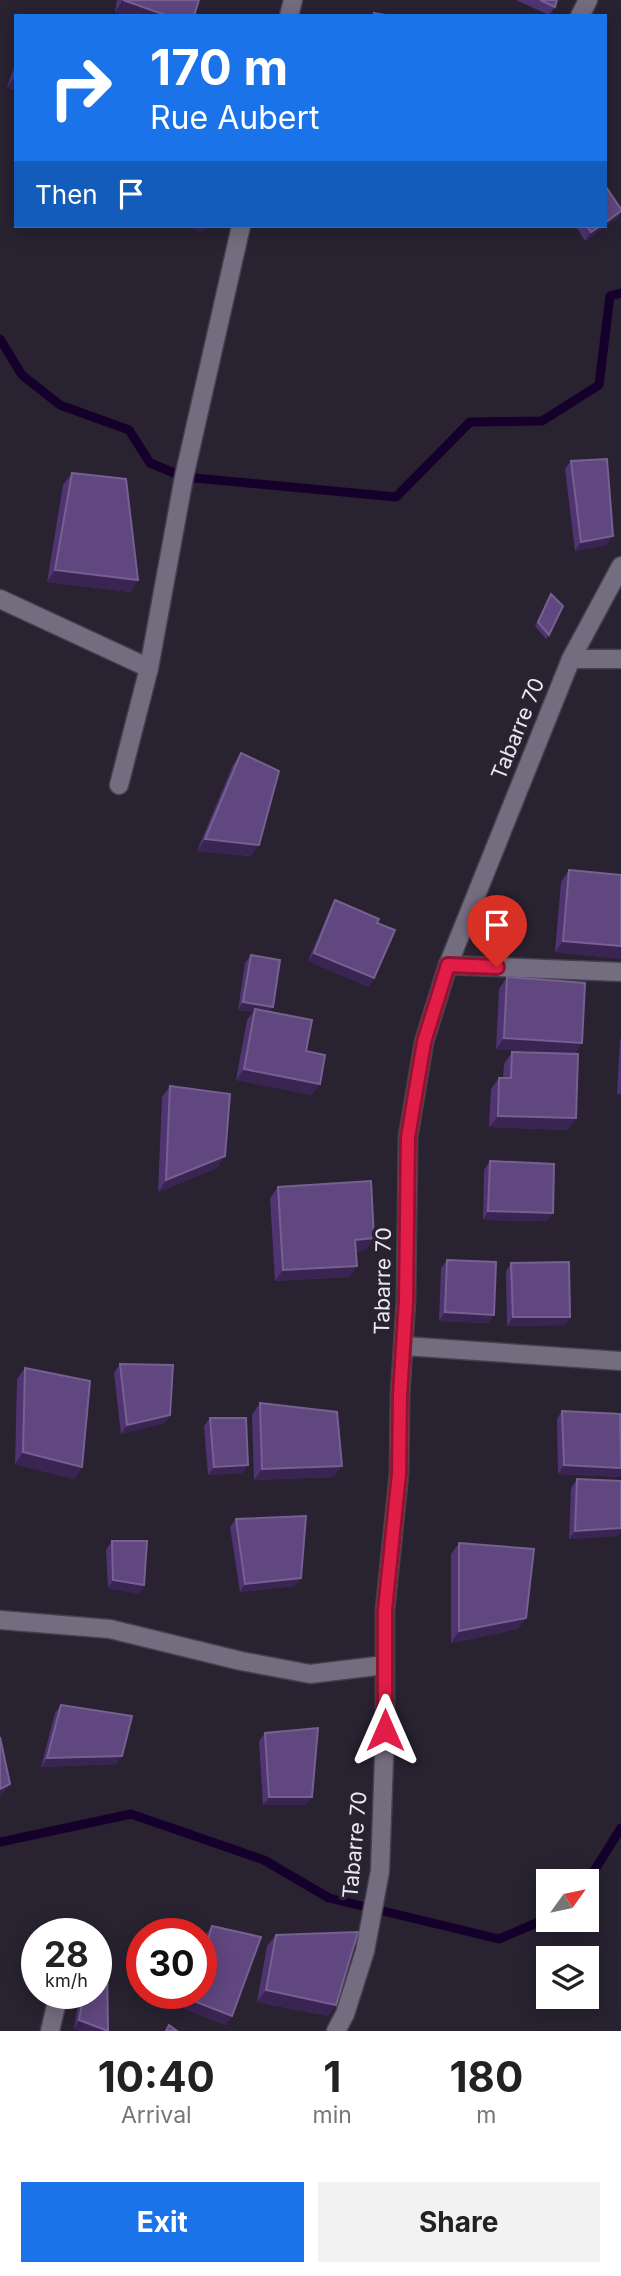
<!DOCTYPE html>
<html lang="en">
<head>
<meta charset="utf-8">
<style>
	body { margin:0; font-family:Inter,sans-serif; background:#f2f2f2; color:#222; height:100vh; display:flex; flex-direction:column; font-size:26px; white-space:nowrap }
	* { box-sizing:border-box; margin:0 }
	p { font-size:23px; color:#767676 }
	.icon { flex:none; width:38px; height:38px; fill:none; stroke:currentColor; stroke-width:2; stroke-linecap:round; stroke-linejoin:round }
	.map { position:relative; height:2031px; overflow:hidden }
	.side { display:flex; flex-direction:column; background:#fff; flex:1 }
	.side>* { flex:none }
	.top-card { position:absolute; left:14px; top:14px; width:593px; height:214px; border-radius:0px; box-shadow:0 4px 18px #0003; background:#1a73e8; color:#fff; overflow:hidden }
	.needle { width:46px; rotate:57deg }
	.tools { position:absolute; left:536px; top:1869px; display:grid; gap:14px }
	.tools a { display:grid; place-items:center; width:63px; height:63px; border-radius:0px; background:#fff; box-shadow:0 4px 18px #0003; font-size:35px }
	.speed { position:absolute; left:21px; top:1918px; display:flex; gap:14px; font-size:35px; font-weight:700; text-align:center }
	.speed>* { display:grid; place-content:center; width:91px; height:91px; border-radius:50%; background:#fff; box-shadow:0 4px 18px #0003; line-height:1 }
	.speed small { font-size:18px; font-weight:400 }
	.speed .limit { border:10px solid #d22; background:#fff; color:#111 }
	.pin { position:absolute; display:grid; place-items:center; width:60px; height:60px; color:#fff; margin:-72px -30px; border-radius:50% 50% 50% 0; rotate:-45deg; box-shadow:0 0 7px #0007 }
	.pin .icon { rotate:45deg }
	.me { position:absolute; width:77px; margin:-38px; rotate:0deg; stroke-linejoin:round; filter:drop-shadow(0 0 5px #0008) }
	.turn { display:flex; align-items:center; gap:24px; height:147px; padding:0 21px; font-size:32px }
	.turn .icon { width:91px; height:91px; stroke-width:2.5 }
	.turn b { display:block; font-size:49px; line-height:60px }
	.then { display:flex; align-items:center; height:66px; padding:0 21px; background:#0003; gap:14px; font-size:26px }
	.eta { display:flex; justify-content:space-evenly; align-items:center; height:119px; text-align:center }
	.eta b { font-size:42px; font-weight:700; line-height:49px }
	.action { display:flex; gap:14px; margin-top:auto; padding:14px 21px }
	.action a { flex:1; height:80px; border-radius:0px; background:#1a73e8; color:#fff; font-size:28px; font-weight:700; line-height:80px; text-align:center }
	.action a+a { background:#f2f2f2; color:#222 }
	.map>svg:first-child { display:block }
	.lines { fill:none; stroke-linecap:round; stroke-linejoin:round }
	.stream { stroke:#14002a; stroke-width:9 }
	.street-casing { stroke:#45404d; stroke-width:21 }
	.street { stroke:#746d80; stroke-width:18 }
	.wall { fill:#503472 }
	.shaded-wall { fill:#392452 }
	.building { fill:#60477f; stroke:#766091; stroke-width:2 }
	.route-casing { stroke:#92132f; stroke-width:18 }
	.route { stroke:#e11d48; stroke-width:12 }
	.labels { text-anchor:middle; stroke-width:7; stroke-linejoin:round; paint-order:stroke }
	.street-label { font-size:21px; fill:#ebe8f2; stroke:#282231 }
</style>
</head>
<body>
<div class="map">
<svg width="621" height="2031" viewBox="0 0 621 2031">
	<rect width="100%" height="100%" fill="#282231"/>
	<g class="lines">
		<g class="stream">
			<path d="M 0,339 L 22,375 L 60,405 L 129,430 L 150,463 L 184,477 L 396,497 L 470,422 L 542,421 L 599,385 L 610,296 L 621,293"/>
			<path d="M 0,1842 L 131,1814 L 264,1860 L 329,1898 L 499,1939 L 548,1918"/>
			<path d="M 586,1884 L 621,1828"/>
		</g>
		<defs>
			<g id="street">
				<path d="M 289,16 L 293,0"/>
				<path d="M 580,16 L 588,0"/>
				<path d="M 0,599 L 149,668"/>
				<path d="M 571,659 L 621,659"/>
				<path d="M 119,785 L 149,668 L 184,477 L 241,226"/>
				<path d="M 448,965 L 621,972"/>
				<path d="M 404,1346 L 621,1361"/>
				<path d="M 0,1620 L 110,1629 L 241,1661 L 310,1674 L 385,1665"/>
				<path d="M 50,2031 L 59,1993"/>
				<path d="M 336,2031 L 345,2014 L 365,1951 L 380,1871 L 385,1730 L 385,1610 L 399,1474 L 400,1395 L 406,1301 L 408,1137 L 424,1042 L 448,965 L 571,659 L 621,566"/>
			</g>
		</defs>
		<use href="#street" class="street-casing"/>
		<use href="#street" class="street"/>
	</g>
	<g class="wall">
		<path d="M 117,0 L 199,0 L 194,16 L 127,16 L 115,12 Z"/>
		<path d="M 516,0 L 557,0 L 555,7 L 549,15 Z"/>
		<path d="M 16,62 L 16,91 L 7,87 Z"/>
		<path d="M 621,209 L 621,212 L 616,219 L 585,241 L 576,226 L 606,226 Z"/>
		<path d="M 571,461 L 607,545 L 575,551 L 565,469 Z"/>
		<path d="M 72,473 L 138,580 L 130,592 L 47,582 L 63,485 Z"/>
		<path d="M 551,594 L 549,635 L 546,639 L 535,626 Z"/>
		<path d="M 241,753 L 251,856 L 197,851 L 233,765 Z"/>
		<path d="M 569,870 L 621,875 L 621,959 L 555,952 L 561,882 Z"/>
		<path d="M 335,900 L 377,923 L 374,978 L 369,987 L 308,961 L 330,909 Z"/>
		<path d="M 251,955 L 269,1012 L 306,1051 L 312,1095 L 236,1080 L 247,1020 L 253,1012 L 238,1010 L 245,963 Z"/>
		<path d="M 507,977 L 582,1043 L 574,1054 L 568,1130 L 489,1127 L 491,1089 L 499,1078 L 503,1078 L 504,1064 L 512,1052 L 567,1054 L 496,1049 L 499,989 Z"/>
		<path d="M 621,1038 L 621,1094 L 617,1094 L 620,1040 Z"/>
		<path d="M 170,1086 L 217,1168 L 158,1192 L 162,1097 Z"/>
		<path d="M 490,1161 L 547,1221 L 483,1220 L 484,1170 Z"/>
		<path d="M 278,1187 L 366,1250 L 356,1251 L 357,1266 L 349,1277 L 275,1281 L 270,1198 Z"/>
		<path d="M 447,1260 L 494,1315 L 488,1323 L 439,1321 L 441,1268 Z"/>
		<path d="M 511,1263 L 565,1325 L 507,1326 L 506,1271 Z"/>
		<path d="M 120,1364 L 170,1415 L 164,1423 L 121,1434 L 114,1373 Z"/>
		<path d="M 25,1368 L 82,1467 L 74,1479 L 15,1464 L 17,1379 Z"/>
		<path d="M 260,1403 L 334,1477 L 254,1480 L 252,1415 Z"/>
		<path d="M 562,1411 L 621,1424 L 621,1475 L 620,1477 L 558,1474 L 557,1419 Z"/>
		<path d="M 210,1418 L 243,1473 L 208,1475 L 204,1426 Z"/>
		<path d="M 577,1479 L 621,1490 L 621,1531 L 617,1536 L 569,1539 L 571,1488 Z"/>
		<path d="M 236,1519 L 295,1586 L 240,1592 L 230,1527 Z"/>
		<path d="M 112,1541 L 144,1585 L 139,1594 L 108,1588 L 106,1550 Z"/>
		<path d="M 459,1543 L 526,1618 L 518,1629 L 451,1643 L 451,1554 Z"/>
		<path d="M 61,1705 L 116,1764 L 41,1767 L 55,1713 Z"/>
		<path d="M 265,1733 L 306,1805 L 263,1805 L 259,1741 Z"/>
		<path d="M 212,1926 L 226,2025 L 185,2009 L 189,1993 L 201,1993 L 201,1952 L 206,1934 Z"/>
		<path d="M 276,1935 L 336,2005 L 328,2016 L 257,2002 L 267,1946 Z"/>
		<path d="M 80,1993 L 96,1993 L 108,2031 L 74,2029 Z"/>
	</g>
	<g class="shaded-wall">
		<path d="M 123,0 L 168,16 L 127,16 L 115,12 Z"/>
		<path d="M 13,79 L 16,80 L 16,91 L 7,87 Z"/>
		<path d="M 621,211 L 616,219 L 585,241 L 591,232 L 600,226 L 606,226 L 606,222 Z"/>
		<path d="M 185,226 L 208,226 L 203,232 Z"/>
		<path d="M 613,536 L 607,545 L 575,551 L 581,542 Z"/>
		<path d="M 55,570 L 138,580 L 130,592 L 47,582 Z"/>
		<path d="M 205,839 L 259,845 L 251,856 L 197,851 Z"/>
		<path d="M 563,941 L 621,946 L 621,959 L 555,952 Z"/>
		<path d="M 314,953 L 374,978 L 369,987 L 308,961 Z"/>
		<path d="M 243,1002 L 273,1007 L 267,1015 L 255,1009 L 253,1012 L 238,1010 Z"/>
		<path d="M 504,1038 L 582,1043 L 573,1054 L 496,1049 Z"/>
		<path d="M 244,1069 L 320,1084 L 312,1095 L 236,1080 Z"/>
		<path d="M 498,1116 L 576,1118 L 568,1130 L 489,1127 Z"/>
		<path d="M 225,1156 L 217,1168 L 158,1192 L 166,1180 Z"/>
		<path d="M 488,1211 L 553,1213 L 547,1221 L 483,1220 Z"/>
		<path d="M 374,1238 L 366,1250 L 347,1251 L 355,1240 Z"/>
		<path d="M 357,1266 L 349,1277 L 275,1281 L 283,1270 Z"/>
		<path d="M 445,1312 L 494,1315 L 488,1323 L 439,1321 Z"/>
		<path d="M 513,1317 L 570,1317 L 565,1325 L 507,1326 Z"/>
		<path d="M 170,1415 L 164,1423 L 121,1434 L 127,1425 Z"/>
		<path d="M 23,1452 L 82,1467 L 74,1479 L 15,1464 Z"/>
		<path d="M 248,1465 L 243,1473 L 208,1475 L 214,1467 Z"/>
		<path d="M 564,1465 L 621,1468 L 621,1475 L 620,1477 L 558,1474 Z"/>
		<path d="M 342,1466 L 334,1477 L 254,1480 L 262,1469 Z"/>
		<path d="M 621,1528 L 621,1531 L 617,1536 L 569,1539 L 575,1531 Z"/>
		<path d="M 301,1578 L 295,1586 L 240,1592 L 245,1584 Z"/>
		<path d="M 113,1580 L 144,1585 L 139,1594 L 108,1588 Z"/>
		<path d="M 526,1618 L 518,1629 L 451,1643 L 459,1631 Z"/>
		<path d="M 122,1756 L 116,1764 L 41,1767 L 47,1758 Z"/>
		<path d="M 10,1784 L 2,1795 L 0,1796 L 0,1789 Z"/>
		<path d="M 269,1797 L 312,1797 L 306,1805 L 263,1805 Z"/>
		<path d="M 266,1990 L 336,2005 L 328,2016 L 257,2002 Z"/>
		<path d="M 191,2000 L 232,2016 L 226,2025 L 185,2009 Z"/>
		<path d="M 79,2020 L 107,2031 L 79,2031 L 74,2029 Z"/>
	</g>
	<g class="building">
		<path d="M 123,0 L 199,0 L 194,16 L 168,16 Z"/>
		<path d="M 540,0 L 557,0 L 555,7 Z"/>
		<path d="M 374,13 L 391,16 L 374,16 Z"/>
		<path d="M 606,187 L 621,209 L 621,211 L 606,222 Z"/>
		<path d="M 587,226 L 600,226 L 591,232 Z"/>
		<path d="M 607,459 L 613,536 L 581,542 L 571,461 Z"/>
		<path d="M 72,473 L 126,479 L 138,580 L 55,570 Z"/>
		<path d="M 551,594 L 563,606 L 549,635 L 538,622 Z"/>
		<path d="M 241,753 L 279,771 L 259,845 L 205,839 Z"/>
		<path d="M 569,870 L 621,875 L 621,946 L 563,941 Z"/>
		<path d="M 335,900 L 379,919 L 377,923 L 395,930 L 374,978 L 314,953 Z"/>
		<path d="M 251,955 L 280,960 L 273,1007 L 243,1002 Z"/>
		<path d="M 507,977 L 585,983 L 582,1043 L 504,1038 Z"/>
		<path d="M 255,1009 L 312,1020 L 306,1051 L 325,1055 L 320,1084 L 244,1069 Z"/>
		<path d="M 512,1052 L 578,1054 L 576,1118 L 498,1116 L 499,1078 L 511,1078 Z"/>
		<path d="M 170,1086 L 230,1094 L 225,1156 L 166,1180 Z"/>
		<path d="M 490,1161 L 554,1164 L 553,1213 L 488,1211 Z"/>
		<path d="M 371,1181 L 374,1238 L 355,1240 L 357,1266 L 283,1270 L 278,1187 Z"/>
		<path d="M 447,1260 L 496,1262 L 494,1315 L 445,1312 Z"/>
		<path d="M 569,1262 L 570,1317 L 513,1317 L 511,1263 Z"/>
		<path d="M 120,1364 L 173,1365 L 170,1415 L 127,1425 Z"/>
		<path d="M 25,1368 L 90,1381 L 82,1467 L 23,1452 Z"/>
		<path d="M 260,1403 L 337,1412 L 342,1466 L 262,1469 Z"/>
		<path d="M 562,1411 L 620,1414 L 621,1468 L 564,1465 Z"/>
		<path d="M 210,1418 L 246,1418 L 248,1465 L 214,1467 Z"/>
		<path d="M 577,1479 L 621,1481 L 621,1528 L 575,1531 Z"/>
		<path d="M 306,1516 L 301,1578 L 245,1584 L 236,1519 Z"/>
		<path d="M 112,1541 L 147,1541 L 144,1585 L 113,1580 Z"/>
		<path d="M 459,1543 L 534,1549 L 526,1618 L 459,1631 Z"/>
		<path d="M 61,1705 L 132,1716 L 122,1756 L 47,1758 Z"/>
		<path d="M 318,1728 L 312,1797 L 269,1797 L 265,1733 Z"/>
		<path d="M 0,1737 L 10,1784 L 0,1789 Z"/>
		<path d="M 212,1926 L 261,1937 L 232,2016 L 191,2000 L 193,1993 L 201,1993 L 201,1964 Z"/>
		<path d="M 358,1932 L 336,2005 L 266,1990 L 276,1935 Z"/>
		<path d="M 96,1959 L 107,1959 L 108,2031 L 79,2020 L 84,1993 L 96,1993 Z"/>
		<path d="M 169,2025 L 177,2031 L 166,2031 Z"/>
	</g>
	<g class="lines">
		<defs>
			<path id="route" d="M 385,1730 L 385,1610 L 399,1474 L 400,1395 L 406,1301 L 408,1137 L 424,1042 L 448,965 L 497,967"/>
		</defs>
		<use href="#route" class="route-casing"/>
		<use href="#route" class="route"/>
	</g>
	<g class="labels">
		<g class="street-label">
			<text transform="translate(518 729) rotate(-68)" y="7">Tabarre 70</text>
			<text transform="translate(383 1281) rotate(-89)" y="7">Tabarre 70</text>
			<text transform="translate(355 1845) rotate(-85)" y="7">Tabarre 70</text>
		</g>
	</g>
</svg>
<div class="tools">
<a><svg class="needle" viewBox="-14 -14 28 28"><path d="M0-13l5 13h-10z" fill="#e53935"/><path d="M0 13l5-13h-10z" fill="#767676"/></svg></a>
<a><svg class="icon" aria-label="layers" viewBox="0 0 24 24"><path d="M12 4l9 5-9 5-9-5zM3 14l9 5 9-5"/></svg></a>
</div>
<div class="speed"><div>28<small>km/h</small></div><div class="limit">30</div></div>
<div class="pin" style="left:497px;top:967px;background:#d93025"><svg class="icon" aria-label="arrive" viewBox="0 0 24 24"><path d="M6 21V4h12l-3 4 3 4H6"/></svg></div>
<svg class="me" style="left:385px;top:1730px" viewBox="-20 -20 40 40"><path d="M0-17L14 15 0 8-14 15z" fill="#e11d48" stroke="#fff" stroke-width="4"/></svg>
<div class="top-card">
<div class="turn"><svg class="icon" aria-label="right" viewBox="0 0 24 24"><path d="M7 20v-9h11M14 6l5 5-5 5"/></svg><div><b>170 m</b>Rue Aubert</div></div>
<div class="then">Then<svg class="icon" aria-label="arrive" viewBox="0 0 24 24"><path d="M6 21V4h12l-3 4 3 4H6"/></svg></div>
</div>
</div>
<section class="side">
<div class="eta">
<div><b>10:40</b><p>Arrival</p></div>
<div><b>1</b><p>min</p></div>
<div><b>180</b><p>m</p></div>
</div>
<div class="action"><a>Exit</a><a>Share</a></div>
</section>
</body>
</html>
